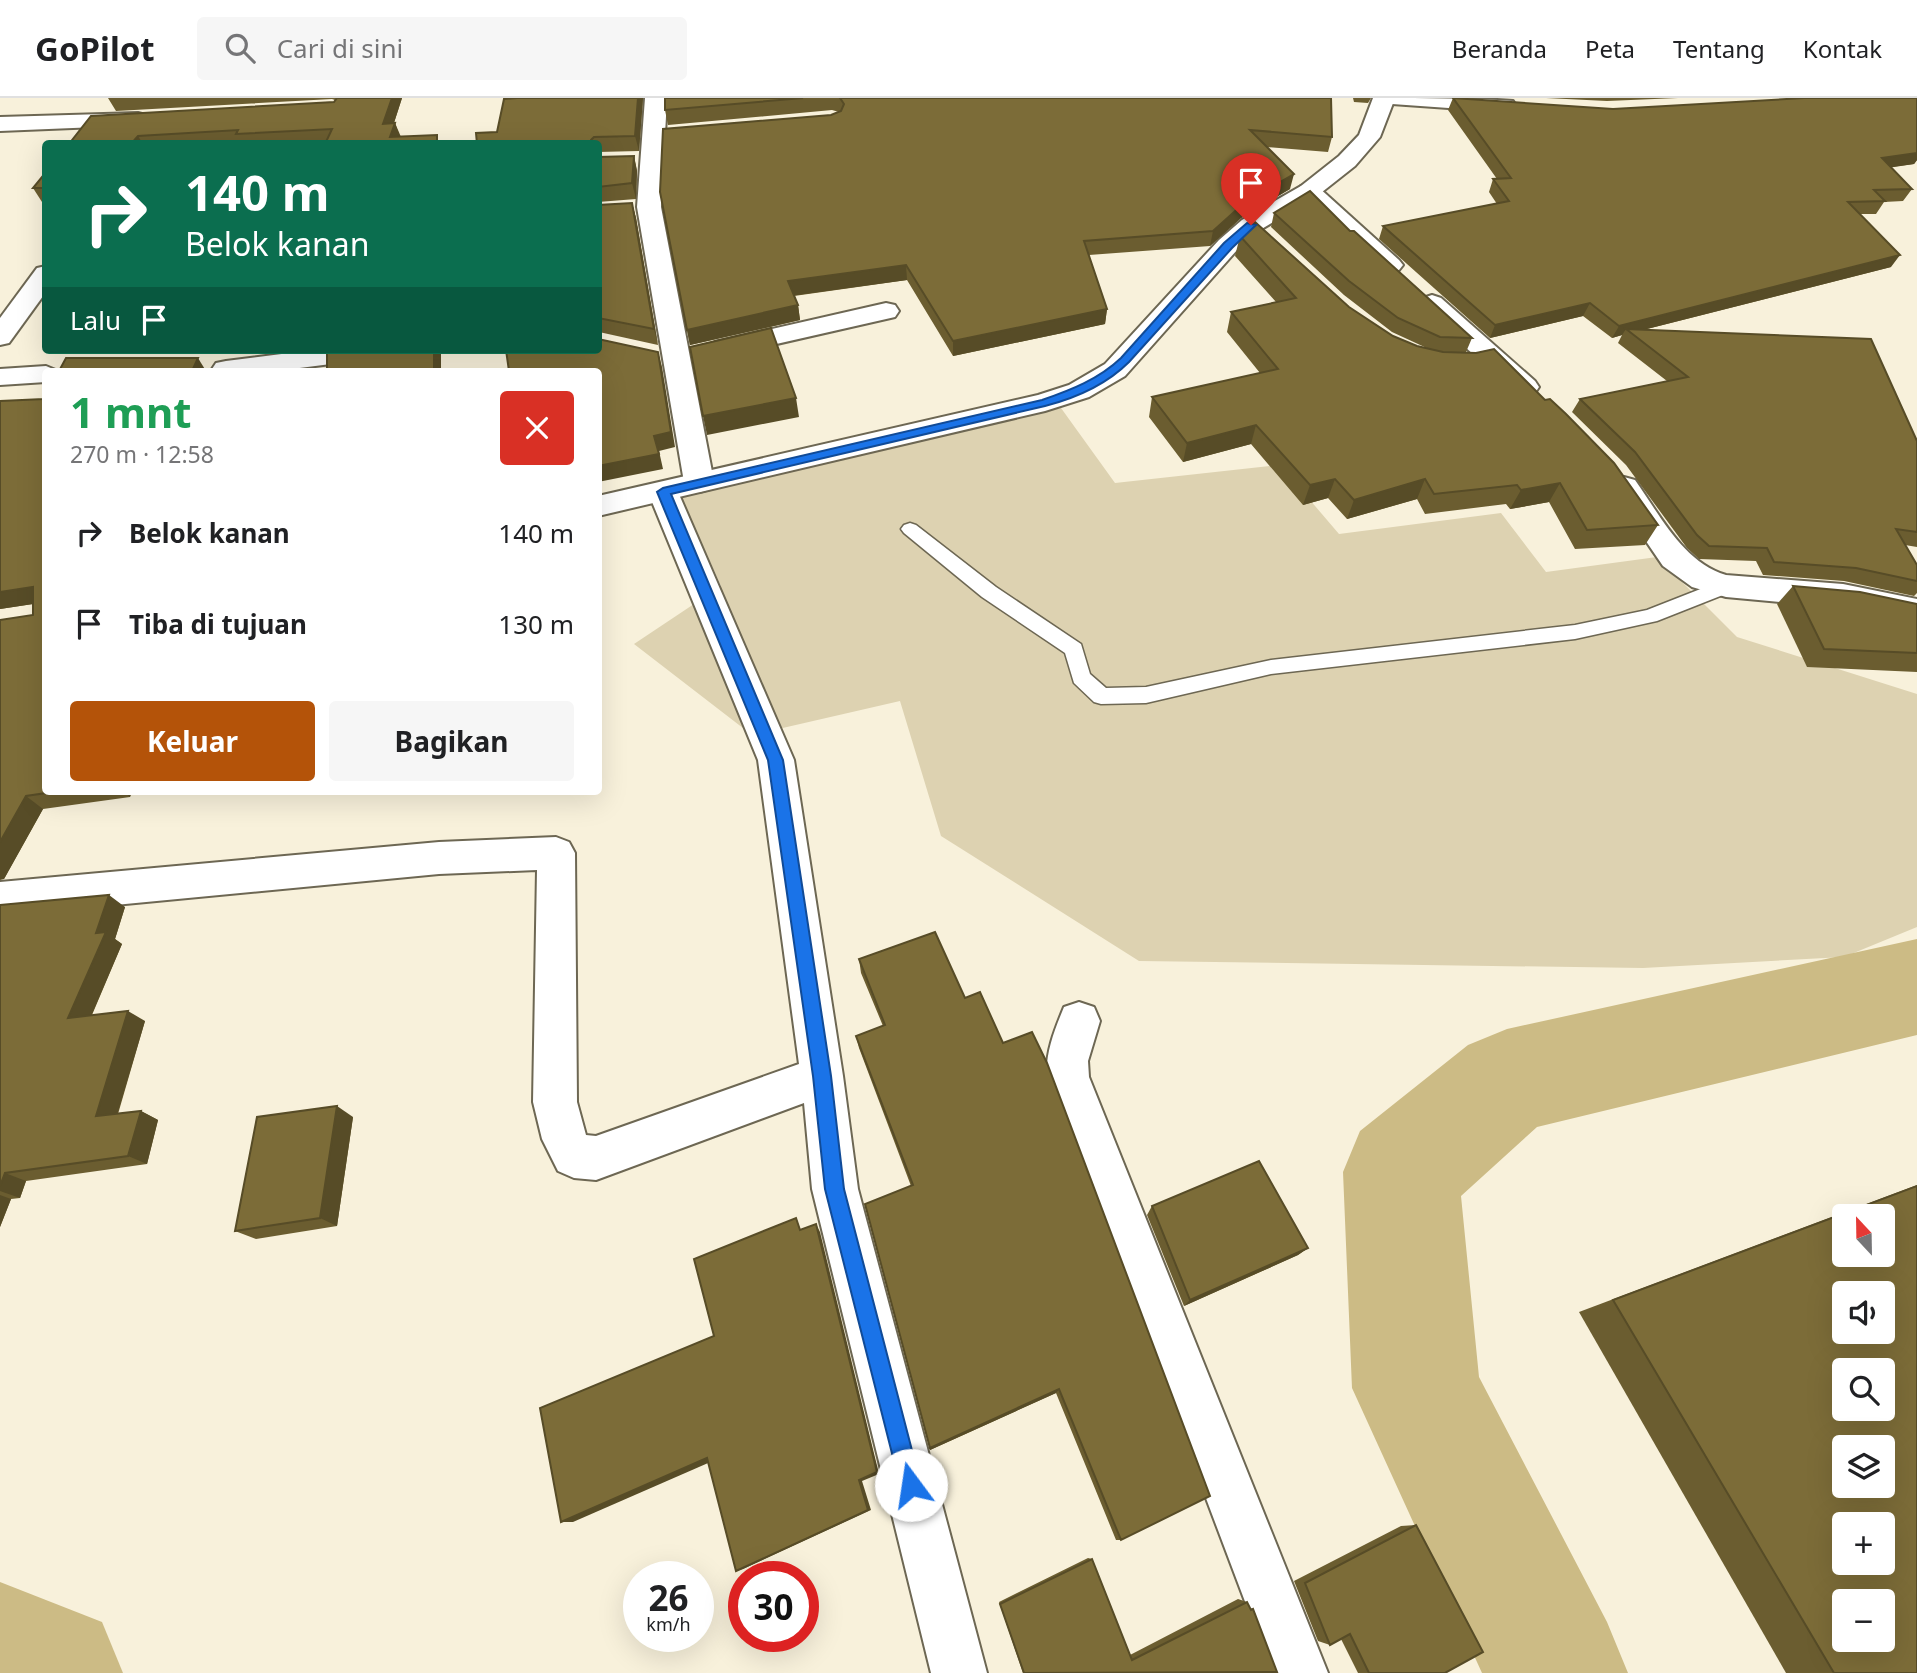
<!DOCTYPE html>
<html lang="id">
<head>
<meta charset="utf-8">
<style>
	body { margin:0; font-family:"Noto Sans",sans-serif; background:#f6f6f6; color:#202124; height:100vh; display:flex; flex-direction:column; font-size:26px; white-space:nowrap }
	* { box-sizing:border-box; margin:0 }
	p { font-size:23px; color:#757577 }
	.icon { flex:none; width:38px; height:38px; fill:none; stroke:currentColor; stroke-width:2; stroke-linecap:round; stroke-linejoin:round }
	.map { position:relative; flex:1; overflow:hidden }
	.sheet { position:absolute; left:42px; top:270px; width:560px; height:427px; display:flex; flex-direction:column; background:#fff; border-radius:7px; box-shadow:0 7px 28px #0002 }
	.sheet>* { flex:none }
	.banner { position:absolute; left:42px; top:42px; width:560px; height:214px; border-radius:7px; box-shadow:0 7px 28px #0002; background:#0b6e4f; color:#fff; overflow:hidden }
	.needle { width:46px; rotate:338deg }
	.tools { position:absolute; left:1832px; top:1106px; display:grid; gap:14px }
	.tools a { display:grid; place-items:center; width:63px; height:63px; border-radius:7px; background:#fff; box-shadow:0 7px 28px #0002; font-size:35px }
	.speed { position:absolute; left:623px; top:1463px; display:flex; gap:14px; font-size:35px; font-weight:700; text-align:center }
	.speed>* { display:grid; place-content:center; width:91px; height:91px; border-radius:50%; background:#fff; box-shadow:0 7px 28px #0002; line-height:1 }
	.speed small { font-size:18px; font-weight:400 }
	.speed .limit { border:10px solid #d22; background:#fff; color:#111 }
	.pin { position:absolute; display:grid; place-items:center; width:60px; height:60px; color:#fff; margin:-72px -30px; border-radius:50% 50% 50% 0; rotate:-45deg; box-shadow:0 0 7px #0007 }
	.pin .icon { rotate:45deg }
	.me { position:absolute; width:77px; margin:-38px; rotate:346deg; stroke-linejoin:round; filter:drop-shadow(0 0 5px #0008) }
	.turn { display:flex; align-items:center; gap:24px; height:147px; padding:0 28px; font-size:32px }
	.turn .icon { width:91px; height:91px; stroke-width:2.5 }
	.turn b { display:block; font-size:49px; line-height:60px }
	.then { display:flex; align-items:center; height:66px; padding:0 28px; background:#0003; gap:14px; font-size:26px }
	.round { display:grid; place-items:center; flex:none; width:74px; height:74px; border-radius:7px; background:#f6f6f6 }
	.overview { display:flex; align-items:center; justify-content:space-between; height:119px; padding:0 28px }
	h1 { font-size:42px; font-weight:700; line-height:52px; color:#1e9e55 }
	.primary-button { display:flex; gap:14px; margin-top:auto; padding:14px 28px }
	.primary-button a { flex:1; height:80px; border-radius:7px; background:#b45309; color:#fff; font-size:28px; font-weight:700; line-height:80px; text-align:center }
	.primary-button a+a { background:#f6f6f6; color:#202124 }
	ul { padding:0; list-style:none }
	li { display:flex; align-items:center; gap:21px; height:91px; padding:0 28px }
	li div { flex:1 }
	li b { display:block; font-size:26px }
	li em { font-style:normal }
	header { display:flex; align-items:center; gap:42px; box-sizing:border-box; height:98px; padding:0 35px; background:#fff; border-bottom:2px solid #e0e0e0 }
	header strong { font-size:33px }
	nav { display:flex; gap:38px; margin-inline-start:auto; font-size:24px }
	.search { width:490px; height:63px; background:#f6f6f6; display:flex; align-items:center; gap:18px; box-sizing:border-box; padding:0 24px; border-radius:7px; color:#757577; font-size:26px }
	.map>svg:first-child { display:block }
	.green { fill:#ddd2b1 }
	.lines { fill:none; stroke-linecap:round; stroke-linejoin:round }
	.river { fill:#ccbb85; fill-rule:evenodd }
	.lane-casing { stroke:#6d6753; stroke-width:3 }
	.street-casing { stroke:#6d6753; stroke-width:4 }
	.secondary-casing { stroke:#6d6753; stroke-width:4 }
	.lane { fill:#fff; fill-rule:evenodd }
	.street { fill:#fff; fill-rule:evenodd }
	.secondary { fill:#fff; fill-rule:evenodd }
	.wall { fill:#6b5d30 }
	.shaded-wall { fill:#574c27 }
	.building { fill:#7c6c38; stroke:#574c27; stroke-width:2; fill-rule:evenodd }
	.route { fill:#1a73e8; stroke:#114b97; stroke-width:2 }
</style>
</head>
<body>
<header>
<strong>GoPilot</strong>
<div class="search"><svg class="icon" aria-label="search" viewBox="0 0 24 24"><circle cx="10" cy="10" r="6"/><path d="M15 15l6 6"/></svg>Cari di sini</div>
<nav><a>Beranda</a><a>Peta</a><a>Tentang</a><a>Kontak</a></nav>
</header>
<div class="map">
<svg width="1917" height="1575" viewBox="0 0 1917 1575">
	<rect width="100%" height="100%" fill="#f8f1db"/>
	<path class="green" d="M 1061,310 L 1115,385 L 1280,367 L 1339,436 L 1501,415 L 1546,474 L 1657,459 L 1737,539 L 1917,596 L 1917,829 L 1844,859 L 1643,870 L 1139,863 L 941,738 L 900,603 L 752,637 L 634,546 L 721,488 L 678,393 Z"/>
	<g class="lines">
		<g class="river">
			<path d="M 1917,841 L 1917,937 L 1537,1029 L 1461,1098 L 1479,1279 L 1607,1524 L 1628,1575 L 1482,1575 L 1352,1290 L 1343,1074 L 1360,1033 L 1468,947 L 1507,931 Z"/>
			<path d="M 0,1484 L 102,1524 L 123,1575 L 0,1575 Z"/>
		</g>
		<defs>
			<path id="lane" d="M 910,425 L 916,427 L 996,489 L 1081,546 L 1090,576 L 1106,590 L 1146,589 L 1271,562 L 1575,527 L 1647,512 L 1726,481 L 1733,483 L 1735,488 L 1733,493 L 1657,523 L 1575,541 L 1271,576 L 1146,605 L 1101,606 L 1094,604 L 1074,585 L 1065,555 L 982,499 L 904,435 L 901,431 L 904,427 Z"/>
			<g id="street">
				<path d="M 645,0 L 667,0 L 661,109 L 714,384 L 710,391 L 699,394 L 688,391 L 684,384 L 637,109 Z"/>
				<path d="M 1381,0 C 1422,0 1474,0 1513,3 L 1516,8 L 1513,13 L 1505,14 L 1392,6 L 1384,5 Z"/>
				<path d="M 138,15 L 146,17 L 149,22 L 146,27 L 0,33 L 0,19 Z"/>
				<path d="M 1309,86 L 1317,88 L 1399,162 L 1403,167 L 1399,172 L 1390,175 L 1381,172 L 1301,98 L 1297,93 L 1301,88 Z"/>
				<path d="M 46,168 L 46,194 L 9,245 L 0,247 L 0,220 L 37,170 Z"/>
				<path d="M 1432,197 L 1441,200 L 1535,283 L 1539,289 L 1535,295 L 1525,298 L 1515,295 L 1423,210 L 1419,205 L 1423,200 Z"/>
				<path d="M 886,205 L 895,207 L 899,213 L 895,219 L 724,258 L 715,256 L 711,250 L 715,244 Z"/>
				<path d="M 313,252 L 391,252 L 388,258 L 378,260 L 276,273 L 212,271 L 216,265 L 226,263 Z"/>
				<path d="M 46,268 L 58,273 L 46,273 L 46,284 L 0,287 L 0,271 Z"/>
				<path d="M 1624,379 L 1635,382 C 1660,417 1683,464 1726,477 L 1843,486 L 1917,501 L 1917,525 L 1843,510 L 1726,499 L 1692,489 L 1663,468 L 1609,389 L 1613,382 Z"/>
				<path d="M 663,384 L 674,387 L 678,394 L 794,662 L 843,978 L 858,1091 L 987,1575 L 931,1575 L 812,1091 L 804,1005 L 596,1082 L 574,1080 L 558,1073 L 542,1041 L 533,1004 L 537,772 L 439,776 L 0,818 L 0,784 L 439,744 L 556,739 L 569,744 L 575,755 L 577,1004 L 586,1037 L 596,1038 L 799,966 L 758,662 L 648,394 L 652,387 Z"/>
				<path d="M 1079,904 L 1094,909 L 1100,923 L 1088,963 L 1089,979 L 1328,1575 L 1272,1575 L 1047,979 C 1045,955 1055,931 1064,909 Z"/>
			</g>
			<path id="secondary" d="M 1373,0 L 1395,0 L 1380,39 L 1355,68 L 1317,98 L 1260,132 L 1237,152 L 1125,278 L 1089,299 L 1045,313 L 598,418 L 598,398 L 1038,297 L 1069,287 L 1105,266 L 1219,142 L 1242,122 L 1301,88 L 1339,58 L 1359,37 Z"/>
		</defs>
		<use href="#lane" class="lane-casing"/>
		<use href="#street" class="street-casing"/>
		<use href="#secondary" class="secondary-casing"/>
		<use href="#lane" class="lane"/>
		<use href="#street" class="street"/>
		<use href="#secondary" class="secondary"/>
	</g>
	<g class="wall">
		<path d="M 108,0 L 402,0 L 394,25 L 395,25 L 400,39 L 325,45 L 69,46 L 334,4 L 335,2 L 332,1 L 116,13 Z"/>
		<path d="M 517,0 L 643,0 L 639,53 L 598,54 L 598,46 L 477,46 L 497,34 Z"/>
		<path d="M 665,0 L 1331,0 L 1332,39 L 1328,54 L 1267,49 L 1290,91 L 1241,120 L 1210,148 L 1089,157 L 1107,211 L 1105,226 L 953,258 L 907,182 L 794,198 L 798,207 L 800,222 L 690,247 L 687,232 L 831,17 L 839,14 L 832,12 L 668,27 L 665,12 Z"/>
		<path d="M 1353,0 L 1371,0 L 1368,5 L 1354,4 Z"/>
		<path d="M 1453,0 L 1613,11 L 1917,62 L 1914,66 L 1891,69 L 1912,91 L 1903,103 L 1884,104 L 1876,116 L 1859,116 L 1891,169 L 1643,232 L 1917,343 L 1917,449 L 1905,447 L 1917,467 L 1917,495 L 1914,498 L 1844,483 L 1763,477 L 1756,463 L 1699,461 L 1687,450 L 1626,367 L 1572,314 L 1580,301 L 1667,283 L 1618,245 L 1622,237 L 1612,240 L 1583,218 L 1490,240 L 1379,141 L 1383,128 L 1497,106 L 1489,94 L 1493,81 L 1497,81 L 1448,12 Z"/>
		<path d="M 1546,0 L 1678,0 L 1607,3 Z"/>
		<path d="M 634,58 L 637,73 L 636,101 L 598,104 L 598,59 Z"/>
		<path d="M 46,74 L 46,104 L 42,104 L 33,90 Z"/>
		<path d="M 632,105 L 636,120 L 658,247 L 599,234 L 598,107 Z"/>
		<path d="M 1274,115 L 1350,133 L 1472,240 L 1466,254 L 1439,254 L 1658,427 L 1645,447 L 1575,451 L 1549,404 L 1510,411 L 1506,406 L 1425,416 L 1417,401 L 1347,421 L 1328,400 L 1303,407 L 1251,346 L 1183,364 L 1149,319 L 1152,299 L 1260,275 L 1227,234 L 1231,214 L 1276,204 L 1235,158 L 1240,138 L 1393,238 L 1417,248 L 1431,252 L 1392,234 L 1344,197 L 1271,129 Z"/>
		<path d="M 44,301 L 46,693 L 132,693 L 130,699 L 43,711 L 4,781 L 33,517 L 33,506 L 0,511 Z"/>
		<path d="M 1793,488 L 1917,506 L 1917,574 L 1807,569 L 1777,506 Z"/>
		<path d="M 0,807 L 125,809 L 115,841 L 122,846 L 92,917 L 145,923 L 118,1016 L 141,1013 L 158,1022 L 147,1066 L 26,1083 L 20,1100 L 11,1101 L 0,1129 Z"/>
		<path d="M 935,834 L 1121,1442 L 1116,1442 L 1056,1295 L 930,1352 L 911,1088 L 859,950 L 856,938 L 883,928 L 861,875 L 859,861 Z"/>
		<path d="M 353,1019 L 337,1128 L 256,1141 L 235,1133 Z"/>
		<path d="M 1917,1087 L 1917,1575 L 1786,1575 L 1579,1214 Z"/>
		<path d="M 1152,1108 L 1308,1150 L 1298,1157 L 1184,1208 L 1147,1117 Z"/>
		<path d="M 1416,1427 L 1445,1575 L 1358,1575 L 1341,1541 L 1330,1547 L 1318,1543 L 1294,1483 L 1401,1428 Z"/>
		<path d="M 1088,1460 L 1092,1461 L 1130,1557 L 1238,1501 L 1247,1504 L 1250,1510 L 1253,1511 L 1276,1575 L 1023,1575 L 999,1504 Z"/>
	</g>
	<g class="shaded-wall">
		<path d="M 392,0 L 402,0 L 389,40 L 383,26 Z"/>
		<path d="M 638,0 L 643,0 L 639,53 L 635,38 Z"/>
		<path d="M 395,25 L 401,39 L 390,39 Z"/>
		<path d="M 138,38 L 143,46 L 131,46 Z"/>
		<path d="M 1917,53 L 1917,62 L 1914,66 L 1874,72 L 1882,60 Z"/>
		<path d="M 634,58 L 637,73 L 636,101 L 632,85 Z"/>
		<path d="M 1294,76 L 1290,91 L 1241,120 L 1210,148 L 1213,133 L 1244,105 Z"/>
		<path d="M 632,105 L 636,120 L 658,247 L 654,231 Z"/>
		<path d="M 1900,157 L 1891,169 L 1631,235 L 1626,231 L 1622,237 L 1612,240 L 1619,228 Z"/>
		<path d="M 906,167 L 907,182 L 790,198 L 788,183 Z"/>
		<path d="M 1590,205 L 1583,218 L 1490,240 L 1495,227 Z"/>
		<path d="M 798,207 L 800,222 L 690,247 L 687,232 Z"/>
		<path d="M 1107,211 L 1105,226 L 953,258 L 953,243 Z"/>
		<rect x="434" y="252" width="7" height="21"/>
		<path d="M 658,254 L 662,269 L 675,349 L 659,353 L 663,371 L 598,384 L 598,368 L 654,338 Z"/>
		<path d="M 198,260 L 206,273 L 192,273 Z"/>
		<path d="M 796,300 L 799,319 L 707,337 L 703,318 Z"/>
		<path d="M 1256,327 L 1251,346 L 1183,364 L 1187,345 Z"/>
		<path d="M 1335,381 L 1328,400 L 1303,407 L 1310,387 Z"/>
		<path d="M 1425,381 L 1417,401 L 1347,421 L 1354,402 Z"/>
		<path d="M 1560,385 L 1549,404 L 1510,411 L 1521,392 Z"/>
		<path d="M 33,489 L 46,504 L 0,511 L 0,494 Z"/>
		<path d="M 123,693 L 132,693 L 130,699 Z"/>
		<path d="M 26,698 L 43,711 L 4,781 L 0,782 L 0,744 Z"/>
		<path d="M 109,797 L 125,809 L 115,841 L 122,846 L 86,930 L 68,920 Z"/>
		<path d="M 128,913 L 145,923 L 114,1027 L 96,1018 Z"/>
		<path d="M 337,1008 L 353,1019 L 337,1128 L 320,1120 Z"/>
		<path d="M 141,1013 L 158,1022 L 147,1066 L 128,1058 Z"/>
		<path d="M 5,1075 L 26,1083 L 20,1100 L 0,1093 L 0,1088 Z"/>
		<path d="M 0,1097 L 11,1101 L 0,1129 Z"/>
		<path d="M 816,1126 L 820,1134 L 879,1376 L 862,1383 L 871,1412 L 743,1471 L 736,1473 L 859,1382 Z"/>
		<path d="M 1308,1150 L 1298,1157 L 1184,1208 L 1190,1202 Z"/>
		<path d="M 1059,1291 L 1056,1295 L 930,1352 L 930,1350 Z"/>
		<path d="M 707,1360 L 715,1362 L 573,1424 L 561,1424 Z"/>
	</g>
	<g class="building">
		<path d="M 337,0 L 392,0 L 383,26 L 395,25 L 390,39 L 437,37 L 437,46 L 325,46 L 332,31 L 236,36 L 238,32 L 138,38 L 131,46 L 69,46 L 91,18 L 334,4 Z"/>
		<path d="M 517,0 L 638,0 L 635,38 L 594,39 L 591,42 L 591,46 L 477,46 L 476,35 L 497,34 L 504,1 Z"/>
		<path d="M 665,0 L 803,0 L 665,12 Z"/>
		<path d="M 840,0 L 1331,0 L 1332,39 L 1250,32 L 1294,76 L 1244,105 L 1213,133 L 1084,143 L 1107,211 L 953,243 L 906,167 L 788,183 L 798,207 L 687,232 L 660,94 L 663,31 L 831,17 L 841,13 L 844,6 Z"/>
		<path d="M 1453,0 L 1613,11 L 1804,0 L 1917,0 L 1917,55 L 1882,60 L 1912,91 L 1874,92 L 1885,103 L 1848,104 L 1900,157 L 1619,228 L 1590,205 L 1495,227 L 1383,128 L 1509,103 L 1493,81 L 1511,80 Z"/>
		<path d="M 634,58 L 632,85 L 598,89 L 598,59 Z"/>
		<path d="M 46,74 L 46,90 L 33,90 Z"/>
		<path d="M 1310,93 L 1350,133 L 1354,133 L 1472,240 L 1440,239 L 1398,220 L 1349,183 L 1274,115 Z"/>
		<path d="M 632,105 L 654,231 L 598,220 L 598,107 Z"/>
		<path d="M 1255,124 L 1349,209 L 1393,238 L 1417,248 L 1443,254 L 1476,255 L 1494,251 L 1545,302 L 1550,301 L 1566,316 L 1614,365 L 1658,427 L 1587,432 L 1560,385 L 1521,392 L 1517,387 L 1434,396 L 1425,381 L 1354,402 L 1335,381 L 1310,387 L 1256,327 L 1187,345 L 1152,299 L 1278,271 L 1231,214 L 1296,200 L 1240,138 Z"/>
		<path d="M 771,230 L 796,300 L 703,318 L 690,249 Z"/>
		<path d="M 1626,231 L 1871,241 L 1917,343 L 1917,434 L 1896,431 L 1917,467 L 1917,483 L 1856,470 L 1774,464 L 1767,450 L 1709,448 L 1697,437 L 1635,354 L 1580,301 L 1688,279 Z"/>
		<path d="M 598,241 L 658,254 L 671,334 L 654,338 L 659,356 L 598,368 L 598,273 L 509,273 L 506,252 L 598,252 Z"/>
		<path d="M 340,252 L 434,252 L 434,273 L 327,273 L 327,254 Z"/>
		<path d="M 66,260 L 198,260 L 192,273 L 59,273 Z"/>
		<path d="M 46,298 L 46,693 L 60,693 L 26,698 L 0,744 L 0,522 L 33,517 L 33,489 L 0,494 L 0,303 L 44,301 Z"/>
		<path d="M 1793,488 L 1860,494 L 1917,506 L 1917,555 L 1824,551 Z"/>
		<path d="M 109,797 L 96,835 L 106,834 L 68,920 L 128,913 L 96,1018 L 141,1013 L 128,1058 L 5,1075 L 0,1088 L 0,807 Z"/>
		<path d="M 935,834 L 965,900 L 980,894 L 1003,945 L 1032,934 L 1047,965 L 1210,1398 L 1121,1442 L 1059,1291 L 930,1350 L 865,1106 L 913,1087 L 856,938 L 885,927 L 859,861 Z"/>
		<path d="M 337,1008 L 320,1120 L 235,1133 L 257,1019 Z"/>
		<path d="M 1259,1063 L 1308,1150 L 1190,1202 L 1152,1108 Z"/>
		<path d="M 1917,1088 L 1917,1575 L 1834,1575 L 1613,1202 ZM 1844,1118 L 1883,1118 L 1883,1157 L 1844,1157 ZM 1844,1195 L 1883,1195 L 1883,1234 L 1844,1234 ZM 1844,1272 L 1883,1272 L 1883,1311 L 1844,1311 ZM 1844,1349 L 1883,1349 L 1883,1388 L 1844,1388 ZM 1844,1426 L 1883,1426 L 1883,1465 L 1844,1465 ZM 1844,1503 L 1883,1503 L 1883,1542 L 1844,1542 Z"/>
		<path d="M 796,1120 L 800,1132 L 816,1126 L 877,1374 L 859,1382 L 868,1412 L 736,1473 L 707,1360 L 561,1424 L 540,1310 L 714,1238 L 694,1161 Z"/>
		<path d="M 1416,1427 L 1483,1554 L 1445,1575 L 1369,1575 L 1350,1536 L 1330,1547 L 1305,1485 Z"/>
		<path d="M 1092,1461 L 1132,1562 L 1247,1504 L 1251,1512 L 1253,1511 L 1277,1574 L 1024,1575 L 1000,1506 Z"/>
	</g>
	<path class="route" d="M 1247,125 L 1256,127 L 1232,150 L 1129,264 C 1106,287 1076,300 1045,308 L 671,396 L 783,662 L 831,978 L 844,1091 L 921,1387 L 918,1394 L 911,1398 L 903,1394 L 900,1387 L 825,1091 L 813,978 L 768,662 L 657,394 L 663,390 L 1042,302 C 1071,292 1099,281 1121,260 L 1224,145 Z"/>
</svg>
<div class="tools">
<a><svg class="needle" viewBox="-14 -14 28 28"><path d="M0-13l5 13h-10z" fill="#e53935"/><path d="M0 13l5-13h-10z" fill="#757577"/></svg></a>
<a><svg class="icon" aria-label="sound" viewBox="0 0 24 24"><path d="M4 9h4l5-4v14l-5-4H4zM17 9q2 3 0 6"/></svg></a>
<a><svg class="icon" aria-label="search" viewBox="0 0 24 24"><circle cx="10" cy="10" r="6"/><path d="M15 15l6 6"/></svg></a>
<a><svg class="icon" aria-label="layers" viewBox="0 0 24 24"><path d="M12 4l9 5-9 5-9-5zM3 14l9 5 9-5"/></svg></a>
<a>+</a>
<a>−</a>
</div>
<div class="speed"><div>26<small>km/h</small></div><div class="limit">30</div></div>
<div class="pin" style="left:1251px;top:127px;background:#d93025"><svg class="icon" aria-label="arrive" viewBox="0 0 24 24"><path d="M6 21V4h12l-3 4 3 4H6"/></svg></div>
<svg class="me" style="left:911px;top:1387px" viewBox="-20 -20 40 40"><circle r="19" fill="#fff"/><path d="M0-13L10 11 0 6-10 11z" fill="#1a73e8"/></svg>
<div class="banner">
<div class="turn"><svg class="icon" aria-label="right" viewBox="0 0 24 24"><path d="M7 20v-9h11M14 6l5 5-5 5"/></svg><div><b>140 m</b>Belok kanan</div></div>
<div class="then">Lalu<svg class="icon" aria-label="arrive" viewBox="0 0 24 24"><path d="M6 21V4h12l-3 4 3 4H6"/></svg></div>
</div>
<section class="sheet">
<div class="overview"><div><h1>1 mnt</h1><p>270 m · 12:58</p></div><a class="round" style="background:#d93025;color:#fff"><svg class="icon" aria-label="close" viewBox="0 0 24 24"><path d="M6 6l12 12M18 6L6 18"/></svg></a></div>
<ul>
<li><svg class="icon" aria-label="right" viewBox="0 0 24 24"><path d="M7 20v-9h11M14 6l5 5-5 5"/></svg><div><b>Belok kanan</b></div><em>140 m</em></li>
<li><svg class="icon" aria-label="arrive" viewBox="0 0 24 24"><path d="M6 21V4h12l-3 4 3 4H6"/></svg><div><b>Tiba di tujuan</b></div><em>130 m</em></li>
</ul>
<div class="primary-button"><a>Keluar</a><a>Bagikan</a></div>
</section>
</div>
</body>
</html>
